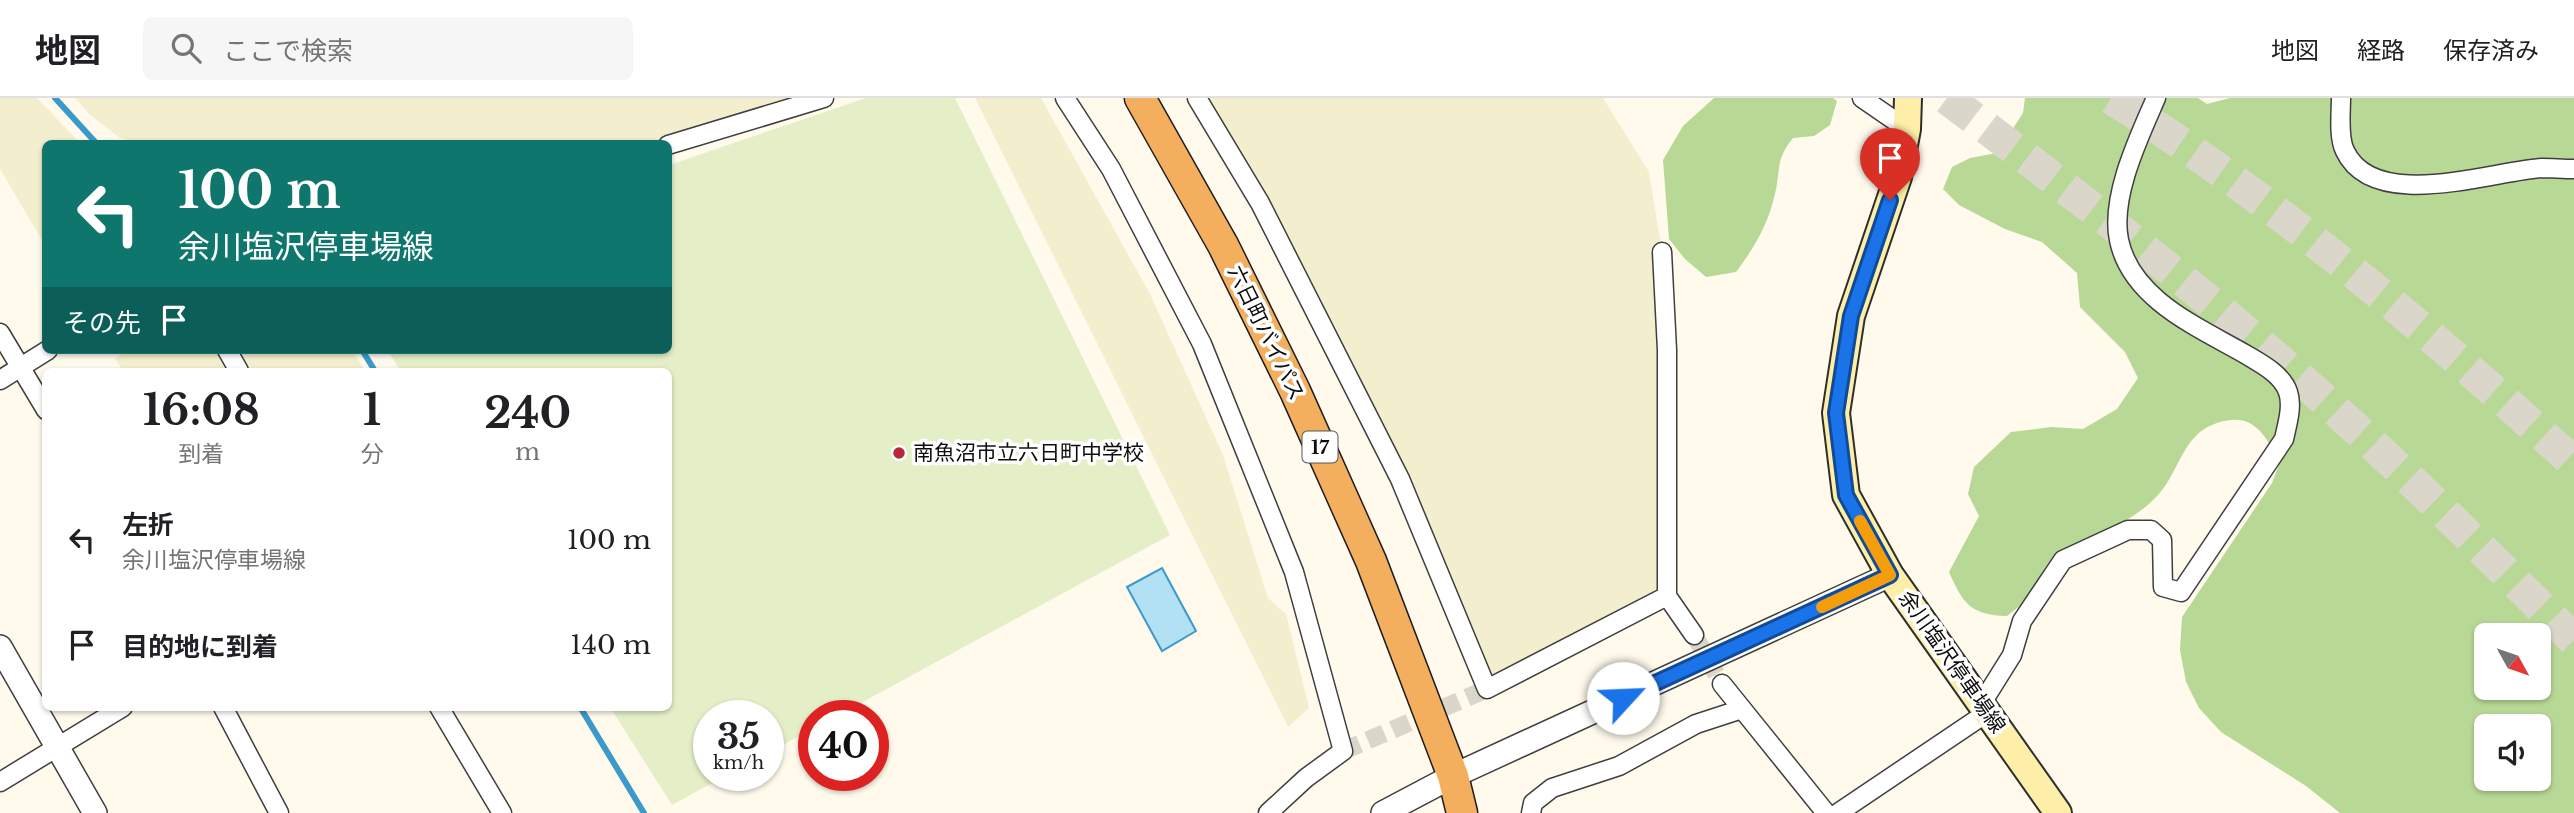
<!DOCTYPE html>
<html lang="ja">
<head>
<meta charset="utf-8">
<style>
	body { margin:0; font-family:"Libre Baskerville","Noto Sans JP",serif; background:#f6f6f6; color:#202124; height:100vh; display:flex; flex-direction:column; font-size:26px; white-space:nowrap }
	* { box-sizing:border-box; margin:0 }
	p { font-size:23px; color:#757577 }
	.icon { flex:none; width:38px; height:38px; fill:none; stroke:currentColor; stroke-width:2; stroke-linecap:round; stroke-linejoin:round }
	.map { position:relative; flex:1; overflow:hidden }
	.details { position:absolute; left:42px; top:270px; width:630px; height:343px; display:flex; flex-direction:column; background:#fff; border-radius:10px; box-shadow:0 2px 5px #0004 }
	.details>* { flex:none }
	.hud { position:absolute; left:42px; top:42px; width:630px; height:214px; border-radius:10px; box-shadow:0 2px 5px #0004; background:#0f766e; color:#fff; overflow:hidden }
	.needle { width:46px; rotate:130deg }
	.controls { position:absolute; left:2474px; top:525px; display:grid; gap:14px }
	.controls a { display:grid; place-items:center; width:77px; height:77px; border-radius:10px; background:#fff; box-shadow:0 2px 5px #0004; font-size:35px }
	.speed { position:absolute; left:693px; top:602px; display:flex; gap:14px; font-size:35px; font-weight:700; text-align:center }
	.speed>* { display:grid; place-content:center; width:91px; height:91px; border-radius:50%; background:#fff; box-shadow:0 2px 5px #0004; line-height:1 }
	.speed small { font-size:18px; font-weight:400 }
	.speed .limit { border:10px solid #d22; background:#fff; color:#111 }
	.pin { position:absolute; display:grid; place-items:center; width:60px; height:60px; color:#fff; margin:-72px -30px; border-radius:50% 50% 50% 0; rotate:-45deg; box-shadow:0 0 7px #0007 }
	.pin .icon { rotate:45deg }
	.me { position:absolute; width:77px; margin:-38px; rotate:65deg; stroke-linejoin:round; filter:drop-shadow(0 0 5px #0008) }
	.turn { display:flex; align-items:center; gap:24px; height:147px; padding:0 21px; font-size:32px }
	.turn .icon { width:91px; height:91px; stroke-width:2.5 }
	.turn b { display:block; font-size:49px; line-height:60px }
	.then { display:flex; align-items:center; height:66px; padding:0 21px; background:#0003; gap:14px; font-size:26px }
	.eta { display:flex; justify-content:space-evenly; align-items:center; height:119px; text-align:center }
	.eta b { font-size:42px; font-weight:800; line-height:49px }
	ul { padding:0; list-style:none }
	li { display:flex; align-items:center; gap:21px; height:105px; padding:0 21px }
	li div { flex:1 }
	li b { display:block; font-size:26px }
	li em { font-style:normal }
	header { display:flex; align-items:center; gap:42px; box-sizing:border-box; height:98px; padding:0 35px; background:#fff; border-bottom:2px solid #e0e0e0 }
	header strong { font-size:33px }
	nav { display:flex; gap:38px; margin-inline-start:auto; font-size:24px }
	.search { width:490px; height:63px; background:#f6f6f6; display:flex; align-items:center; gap:18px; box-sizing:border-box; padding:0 24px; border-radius:10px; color:#757577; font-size:26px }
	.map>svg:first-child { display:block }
	.farmland { fill:#f3eecd }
	.forest { fill:#b8d896; fill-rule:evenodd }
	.pitch { fill:#e4efc8 }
	.water { fill:#b2e0f4; stroke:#3b9aca; stroke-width:2 }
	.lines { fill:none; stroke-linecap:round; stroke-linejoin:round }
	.stream { stroke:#3b9aca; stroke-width:6 }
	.minor-tunnel { stroke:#dbd6ca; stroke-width:18; stroke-dasharray:18 9; stroke-linecap:butt }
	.motorway-tunnel { stroke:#dbd6ca; stroke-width:33; stroke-dasharray:33 17; stroke-linecap:butt }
	.minor-casing { stroke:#3f3f3f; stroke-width:21 }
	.tertiary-casing { stroke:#3f3f3f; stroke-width:26 }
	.secondary-casing { stroke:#2e2e2e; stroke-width:30 }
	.trunk-casing { stroke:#1d1d1d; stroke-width:33 }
	.minor { stroke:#fff; stroke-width:18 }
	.tertiary { stroke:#fff; stroke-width:23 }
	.secondary { stroke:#fdeea8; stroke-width:26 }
	.trunk { stroke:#f3ae5e; stroke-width:30 }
	.route-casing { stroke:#114b97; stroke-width:18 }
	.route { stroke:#1a73e8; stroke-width:12 }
	.slow { stroke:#f59e0b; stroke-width:12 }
	.poi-dot { fill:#b92838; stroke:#fff; stroke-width:2.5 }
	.labels { text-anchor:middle; stroke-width:7; stroke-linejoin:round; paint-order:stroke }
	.shield { fill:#fff; stroke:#555; stroke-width:2 }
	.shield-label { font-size:19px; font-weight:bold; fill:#0c0c0c }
	.street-label { font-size:21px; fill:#0c0c0c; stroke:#fff }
	.poi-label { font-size:21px; fill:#0c0c0c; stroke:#fff; text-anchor:start }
</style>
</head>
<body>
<header>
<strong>地図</strong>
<div class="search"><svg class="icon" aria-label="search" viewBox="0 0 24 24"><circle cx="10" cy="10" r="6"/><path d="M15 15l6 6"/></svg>ここで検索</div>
<nav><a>地図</a><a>経路</a><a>保存済み</a></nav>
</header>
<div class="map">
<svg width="2574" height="715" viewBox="0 0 2574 715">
	<rect width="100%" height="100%" fill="#fffaec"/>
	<g class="farmland">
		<path d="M 0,0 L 37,0 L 80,45 L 46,46 L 45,147 L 0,71 Z"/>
		<path d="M 75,0 L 824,0 L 668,46 L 138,45 L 120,40 L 90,17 Z"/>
		<path d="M 975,0 L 1041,0 L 1150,196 L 1223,357 L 1268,500 L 1286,516 L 1309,610 L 1288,629 Z"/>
		<path d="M 1197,0 L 1603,0 L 1649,74 L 1662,154 L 1667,498 L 1487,591 L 1400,381 Z"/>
		<path d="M 129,252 L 352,252 L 365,273 L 123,273 L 115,260 Z"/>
	</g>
	<g class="forest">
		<path d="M 1714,0 L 1833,0 L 1837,3 L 1830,27 L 1814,38 L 1793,40 C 1775,63 1781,70 1775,96 C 1768,127 1754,150 1736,174 L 1706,179 L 1685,161 L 1669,141 L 1663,62 L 1683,28 Z"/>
		<path d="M 2025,0 L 2198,0 L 2207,6 L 2230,0 L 2574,0 L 2574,715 L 2340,715 L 2306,688 L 2221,634 L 2199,610 L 2186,584 L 2180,552 L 2182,519 L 2272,385 L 2280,364 C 2268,344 2258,319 2231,322 C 2178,328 2184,377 2150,405 C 2119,432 2094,434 2062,453 C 2041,466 2039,487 2024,504 C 2019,509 2013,513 2007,518 C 1971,517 1963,506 1949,474 L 1979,418 L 1968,396 L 1974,369 L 2011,334 L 2051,329 L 2083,331 L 2117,311 L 2138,280 L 2125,254 L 2080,209 L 2077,175 L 2042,144 L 2005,131 L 1959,107 L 1943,91 L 1952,69 L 1970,60 L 1997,55 L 2023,15 ZM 2487,537 L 2539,537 L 2539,590 L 2487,590 ZM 2487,628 L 2539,628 L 2539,681 L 2487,681 Z"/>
	</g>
	<path class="pitch" d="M 866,0 L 955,0 L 1170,437 L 837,618 L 814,618 L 814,630 L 768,655 L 768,618 L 709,618 L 709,677 L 727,677 L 672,707 L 610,609 L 668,609 L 668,273 L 401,273 L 387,252 L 668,252 L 669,67 Z"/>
	<path class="water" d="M 1162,470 L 1196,533 L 1162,553 L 1127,489 Z"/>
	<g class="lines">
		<g class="stream">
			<path d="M 55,0 L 97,46"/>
			<path d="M 362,252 L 375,273"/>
			<path d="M 580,609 L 644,715"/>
		</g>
		<g class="minor-tunnel">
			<path d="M 1694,537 L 1722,586"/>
			<path d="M 1343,653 L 1487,591"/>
		</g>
		<g class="motorway-tunnel">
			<path d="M 1947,0 C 2070,93 2195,187 2311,290 C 2402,371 2488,457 2574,542"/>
			<path d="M 2111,0 C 2278,103 2429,234 2574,365"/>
		</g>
		<defs>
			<g id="minor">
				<path d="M 1065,0 L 1111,71 L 1202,246 L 1294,474 L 1343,653 L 1306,680 L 1268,715"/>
				<path d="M 1197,0 L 1260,105 L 1400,381 L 1487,591 L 1667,498"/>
				<path d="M 1862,0 L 1907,31"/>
				<path d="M 2341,0 C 2341,15 2338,39 2345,53 C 2374,115 2492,73 2542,70 C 2552,70 2563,71 2574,71"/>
				<path d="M 668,47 L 824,0"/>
				<path d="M 1662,154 L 1667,252 L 1667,498 L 1694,537"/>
				<path d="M 0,235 L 46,312"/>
				<path d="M 227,252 L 239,273"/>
				<path d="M 0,282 L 48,252"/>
				<path d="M 1722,586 L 1826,715"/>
				<path d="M 1982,605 L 2012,557 L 2022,523 L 2063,462 L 2128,432 L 2151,432 L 2162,442 L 2163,489 L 2181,494 L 2284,341 C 2287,327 2293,308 2288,294 C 2282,276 2260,265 2245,256 C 2198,229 2131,201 2119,142 C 2110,99 2139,39 2156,0"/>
				<path d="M 223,609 L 279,715"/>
				<path d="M 439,609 L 502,715"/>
				<path d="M 0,684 L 123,609"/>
				<path d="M 1531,715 L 1533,705 L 1552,690 L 1619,668 L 1696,626 L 1742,611"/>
				<path d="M 1838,715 L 1988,614"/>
			</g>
			<g id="tertiary">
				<path d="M 0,549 L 95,715"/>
				<path d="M 1383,715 L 1453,678 L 1890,477"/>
			</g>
			<path id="secondary" d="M 1908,0 L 1907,31 L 1898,79 L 1851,218 L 1836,315 L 1846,397 L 1890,477 L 2058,715"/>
			<path id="trunk" d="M 1140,0 L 1223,147 L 1295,293 L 1371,463 L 1453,678 L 1462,715"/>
		</defs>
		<use href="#minor" class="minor-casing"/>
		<use href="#tertiary" class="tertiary-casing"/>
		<use href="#secondary" class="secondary-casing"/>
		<use href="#trunk" class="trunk-casing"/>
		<use href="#minor" class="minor"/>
		<use href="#tertiary" class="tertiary"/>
		<use href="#secondary" class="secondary"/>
		<use href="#trunk" class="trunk"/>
	</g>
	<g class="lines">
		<defs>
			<path id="route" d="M 1623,600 L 1890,477 L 1846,397 L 1836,315 L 1851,218 L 1890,102"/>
		</defs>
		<use href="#route" class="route-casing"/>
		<use href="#route" class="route"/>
		<path class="slow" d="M 1822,509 L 1890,477 L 1860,423"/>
	</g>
	<circle class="poi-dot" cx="899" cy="355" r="7"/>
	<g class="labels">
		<rect class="shield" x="1302.5" y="333.5" width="35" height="31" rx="5"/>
		<g class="shield-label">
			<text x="1320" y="356">17</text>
		</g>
		<g class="street-label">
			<text transform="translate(1266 235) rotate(64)" y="7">六日町バイパス</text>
			<text transform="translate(1952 564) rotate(55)" y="7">余川塩沢停車場線</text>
		</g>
		<g class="poi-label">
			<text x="913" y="362">南魚沼市立六日町中学校</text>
		</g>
	</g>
</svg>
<div class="controls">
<a><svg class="needle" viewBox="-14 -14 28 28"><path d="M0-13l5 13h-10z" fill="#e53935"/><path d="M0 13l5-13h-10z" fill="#757577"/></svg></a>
<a><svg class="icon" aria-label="sound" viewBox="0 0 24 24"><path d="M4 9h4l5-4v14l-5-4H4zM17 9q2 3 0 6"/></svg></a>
</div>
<div class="speed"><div>35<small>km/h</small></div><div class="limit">40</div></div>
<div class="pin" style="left:1890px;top:102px;background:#d93025"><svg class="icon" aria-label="arrive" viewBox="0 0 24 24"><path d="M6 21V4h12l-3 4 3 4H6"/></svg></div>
<svg class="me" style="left:1623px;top:600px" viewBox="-20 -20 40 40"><circle r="19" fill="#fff"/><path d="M0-13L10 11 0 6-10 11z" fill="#1a73e8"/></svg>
<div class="hud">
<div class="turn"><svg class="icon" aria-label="left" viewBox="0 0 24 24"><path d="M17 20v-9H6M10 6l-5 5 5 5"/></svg><div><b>100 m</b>余川塩沢停車場線</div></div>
<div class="then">その先<svg class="icon" aria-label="arrive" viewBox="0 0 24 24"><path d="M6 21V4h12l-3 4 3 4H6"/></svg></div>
</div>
<section class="details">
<div class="eta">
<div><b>16:08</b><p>到着</p></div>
<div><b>1</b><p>分</p></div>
<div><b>240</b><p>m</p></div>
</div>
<ul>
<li><svg class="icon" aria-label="left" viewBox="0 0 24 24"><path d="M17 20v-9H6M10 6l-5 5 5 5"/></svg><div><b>左折</b><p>余川塩沢停車場線</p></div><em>100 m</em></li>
<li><svg class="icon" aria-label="arrive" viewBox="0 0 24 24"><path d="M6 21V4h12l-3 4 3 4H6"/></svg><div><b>目的地に到着</b></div><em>140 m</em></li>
</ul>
</section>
</div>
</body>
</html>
